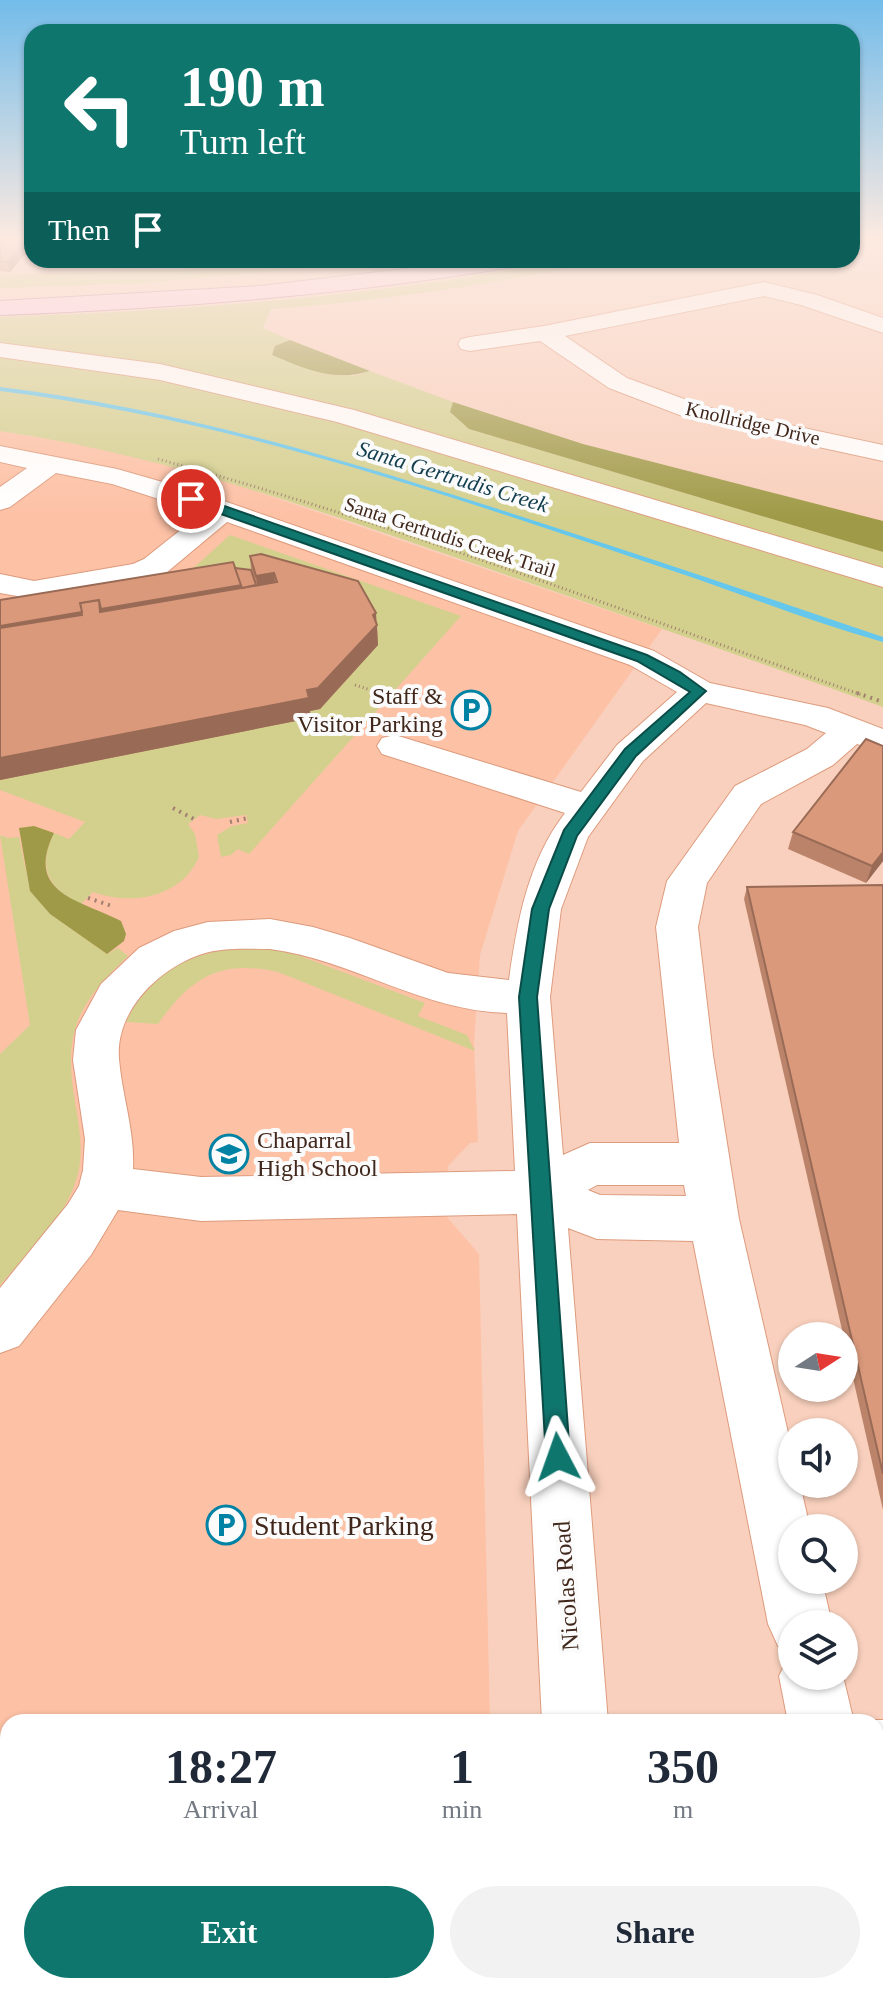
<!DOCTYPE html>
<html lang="en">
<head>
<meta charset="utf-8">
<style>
	body { margin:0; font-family:Georgia,serif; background:#f2f2f3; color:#1f2937; height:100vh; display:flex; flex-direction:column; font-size:30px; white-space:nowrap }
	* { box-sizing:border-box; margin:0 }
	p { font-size:26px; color:#747a83 }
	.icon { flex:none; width:44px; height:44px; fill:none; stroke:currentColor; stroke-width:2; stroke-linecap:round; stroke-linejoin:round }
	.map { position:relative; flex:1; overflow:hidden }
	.drawer { position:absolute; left:0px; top:1714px; width:884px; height:280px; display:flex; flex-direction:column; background:#fff; border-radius:24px 24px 0 0; box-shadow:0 2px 6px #0004 }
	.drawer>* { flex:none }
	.hud { position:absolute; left:24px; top:24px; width:836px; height:244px; border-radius:24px; box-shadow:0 2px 6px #0004; background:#0f766e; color:#fff; overflow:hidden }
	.needle { width:52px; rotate:78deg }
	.buttons { position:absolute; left:778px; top:1322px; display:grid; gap:16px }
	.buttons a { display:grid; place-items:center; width:80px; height:80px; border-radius:50%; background:#fff; box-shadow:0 2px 6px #0004; font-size:40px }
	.pin { position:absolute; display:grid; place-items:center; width:68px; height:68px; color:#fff; margin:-34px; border:4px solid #fff; border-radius:50%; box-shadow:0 2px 8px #0007 }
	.me { position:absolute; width:88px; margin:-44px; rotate:356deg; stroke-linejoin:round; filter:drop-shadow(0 0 6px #0008) }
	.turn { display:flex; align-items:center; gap:28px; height:168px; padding:0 24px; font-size:36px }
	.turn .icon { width:104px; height:104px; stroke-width:2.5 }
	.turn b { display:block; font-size:56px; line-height:68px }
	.then { display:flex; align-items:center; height:76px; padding:0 24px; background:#0003; gap:16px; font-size:30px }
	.eta { display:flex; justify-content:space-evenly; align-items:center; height:136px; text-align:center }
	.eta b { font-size:48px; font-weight:700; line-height:56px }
	.cta { display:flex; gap:16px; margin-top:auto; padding:16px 24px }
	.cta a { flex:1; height:92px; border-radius:48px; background:#0f766e; color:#fff; font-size:32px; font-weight:700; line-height:92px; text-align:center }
	.cta a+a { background:#f2f2f3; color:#1f2937 }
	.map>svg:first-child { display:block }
	.built { fill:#fdc1a5 }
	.green { fill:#d3d08e }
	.forest { fill:#9f9a47 }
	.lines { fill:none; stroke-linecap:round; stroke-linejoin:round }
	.stream { fill:#65c7ec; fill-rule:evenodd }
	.minor-casing { stroke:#dd9b7d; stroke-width:2 }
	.major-casing { stroke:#bc8097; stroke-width:2 }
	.path-far1 { stroke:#a17f6f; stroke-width:3; stroke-dasharray:1 3; stroke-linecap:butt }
	.path { stroke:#a17f6f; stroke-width:4; stroke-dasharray:2 5; stroke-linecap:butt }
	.minor { fill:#fff; fill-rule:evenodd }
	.major { fill:#fed0e9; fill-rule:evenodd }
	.wall { fill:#bb846a }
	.shaded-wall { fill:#996b56 }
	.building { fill:#da997b; stroke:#996b56; stroke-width:2 }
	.route { fill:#0f766e; stroke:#0a4d48; stroke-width:2 }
	.labels { text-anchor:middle; stroke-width:8; stroke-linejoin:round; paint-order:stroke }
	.far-street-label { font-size:20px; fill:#41271b; stroke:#fbfbfb }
	.far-water-label { font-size:22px; font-style:italic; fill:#113d4d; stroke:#fbfbfb }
	.poi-label { font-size:24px; fill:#41271b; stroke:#fbfbfb; text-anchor:end }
	.street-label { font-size:24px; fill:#41271b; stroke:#fbfbfb }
	.near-poi-label { font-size:28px; fill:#41271b; stroke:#fbfbfb; text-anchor:start }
</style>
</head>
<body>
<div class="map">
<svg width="883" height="1994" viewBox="0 0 883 1994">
	<rect width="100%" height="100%" fill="#f9d0bd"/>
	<path class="built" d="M 0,431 L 102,448 L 196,471 L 662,629 L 518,831 L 480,955 L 474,1044 L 478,1142 L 470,1143 L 448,1166 L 447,1207 L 447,1217 L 479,1254 L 490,1722 L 8,1722 L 8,1896 L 0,1900 Z"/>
	<g class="green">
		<path d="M 302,260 L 396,260 L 145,283 L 0,288 L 0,275 L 196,269 Z"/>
		<path d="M 565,260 L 615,260 C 502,282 386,301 271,309 L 263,328 L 290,340 L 275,346 L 272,355 L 353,376 L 370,371 L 453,402 L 450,412 L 469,429 L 883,552 L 883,707 C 745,657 605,609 466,561 C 311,508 163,455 0,431 L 0,317 C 189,310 379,297 565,260 Z"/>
		<path d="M 230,535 L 461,616 L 249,854 L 238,849 L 231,855 L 221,857 L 217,835 L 232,826 L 248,823 L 246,815 L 216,819 L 200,815 L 188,824 L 195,834 L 199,857 C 181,898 131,906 93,892 L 81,904 C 48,888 37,868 54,833 L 69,839 L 85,822 L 0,790 L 0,780 L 191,570 Z"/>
		<path d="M 0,835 L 8,838 L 19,837 L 30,890 L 50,914 L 107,954 L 118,948 L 128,956 C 77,1005 63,1031 75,1102 C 79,1124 83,1147 79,1169 C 70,1215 29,1251 0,1285 L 0,1054 L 30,1025 Z"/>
		<path d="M 230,948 L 279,948 L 425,1003 L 418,1016 L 467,1035 L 475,1051 L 278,972 C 220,959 191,977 158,1024 L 126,1022 C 132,1011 137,997 144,988 C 165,963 200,955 230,948 Z"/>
	</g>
	<g class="forest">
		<path d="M 290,340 L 370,371 C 334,382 305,369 272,355 L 275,346 Z"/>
		<path d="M 453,402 L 583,444 L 883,521 L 883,552 L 469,429 L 450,412 Z"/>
		<path d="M 34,826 L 54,833 C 24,894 81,900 121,921 L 126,934 L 124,941 L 107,954 L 50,914 L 30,891 L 19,828 Z"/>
	</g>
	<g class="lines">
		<path class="stream" d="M 0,387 C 163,407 320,452 476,502 C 612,545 747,591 883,637 L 883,642 C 819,624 757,600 694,578 C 467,502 238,420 0,391 Z"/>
		<defs>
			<g id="minor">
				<path d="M 764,282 L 817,295 L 883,318 L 883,333 L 801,305 L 764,296 L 565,336 L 627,378 L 706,407 L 883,445 L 883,461 L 690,419 L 609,388 L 540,341 L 470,351 L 461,349 L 458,344 L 461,339 L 470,337 L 544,326 Z"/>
				<path d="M 0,343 L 160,364 L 354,410 L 883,568 L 883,587 L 337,422 L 160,380 L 0,357 Z"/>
				<path d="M 0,446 L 117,469 L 201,493 L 654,651 L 710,683 L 828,708 L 883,729 L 883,752 L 857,744 L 833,765 L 761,804 L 707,883 L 698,927 L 713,1055 L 739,1219 L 792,1450 L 792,1484 L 800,1484 L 810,1528 L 792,1528 L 792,1580 L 822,1580 L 832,1624 L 792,1624 L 792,1676 L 843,1676 L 854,1722 L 788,1722 L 779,1676 L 791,1652 L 778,1646 L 768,1624 L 693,1241 L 597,1239 L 568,1228 L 608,1722 L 542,1722 L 517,1214 L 201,1221 L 118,1210 L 91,1255 L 19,1346 L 0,1353 L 0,1288 L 68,1204 L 79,1186 L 83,1170 L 85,1139 L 73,1060 L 76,1030 L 101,984 L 139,948 L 174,931 L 208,922 L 270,919 L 313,927 L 350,938 L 448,973 L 509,980 C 517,922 528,861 565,813 L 382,754 L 377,746 L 382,738 L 395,735 L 581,792 L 617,745 L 677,692 L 630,665 L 227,522 L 166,573 L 151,579 L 34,599 L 0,593 L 0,574 L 34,581 L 133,564 L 144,559 L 202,513 L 112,484 L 56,473 L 10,507 L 0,510 L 0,487 L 27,468 L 0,462 ZM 706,703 L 805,725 L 826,733 L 807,749 L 735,786 L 667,881 L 656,927 L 679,1143 L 590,1143 L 563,1155 L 550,997 L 561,909 L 588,837 L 643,761 ZM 270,949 C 353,960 422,1011 507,1013 L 515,1171 L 201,1177 L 133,1169 C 135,1131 122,1096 119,1059 C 115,1011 159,968 202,954 C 223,947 248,949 270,949 ZM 597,1185 L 684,1185 L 686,1196 L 600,1195 L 588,1190 Z"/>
				<path d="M 876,1720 L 883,1720 L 883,1788 L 876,1788 L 876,1722 L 872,1722 Z"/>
				<path d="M 555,1986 L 629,1986 L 630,1994 L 556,1994 Z"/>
			</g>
			<path id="major" d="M 479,260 L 530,260 L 519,266 C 347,295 174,308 0,315 L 0,301 L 260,286 Z"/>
		</defs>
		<use href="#minor" class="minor-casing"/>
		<use href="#major" class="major-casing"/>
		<g class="path-far1">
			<path d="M 158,459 C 397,524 629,613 862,695"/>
			<path d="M 355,685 L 383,694"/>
		</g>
		<g class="path">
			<path d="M 379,693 L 383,694"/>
			<path d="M 857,693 L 883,702"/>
			<path d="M 173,808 L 194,819"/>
			<path d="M 230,822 L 248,818"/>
			<path d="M 88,898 L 112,906"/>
		</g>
		<use href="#minor" class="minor"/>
		<use href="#major" class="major"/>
	</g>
	<g class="wall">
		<path d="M 0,239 L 32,239 L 10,272 L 0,271 Z"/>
		<path d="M 250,556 L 376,621 L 377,625 L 378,645 L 320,709 L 310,711 L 311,718 L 0,780 L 0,600 L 235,568 L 251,570 Z"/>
		<path d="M 793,832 L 883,861 L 866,883 L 788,849 Z"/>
		<path d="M 883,885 L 883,1510 L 744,899 L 747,887 Z"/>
	</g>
	<g class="shaded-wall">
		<path d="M 28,239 L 32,239 L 32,246 L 10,272 L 8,262 Z"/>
		<path d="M 274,573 L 276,593 L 258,590 L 256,576 Z"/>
		<path d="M 242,585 L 244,596 L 0,638 L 0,626 Z"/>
		<path d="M 376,613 L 378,645 L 320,709 L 310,711 L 311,718 L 0,780 L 0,758 L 307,690 Z"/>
		<path d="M 883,852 L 883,861 L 866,883 L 872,866 Z"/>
	</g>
	<g class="building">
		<path d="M 0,239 L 28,239 L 8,262 L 0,262 Z"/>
		<path d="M 261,554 L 358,581 L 376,613 L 373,615 L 377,625 L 318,688 L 307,690 L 309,698 L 0,758 L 0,628 L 82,615 L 80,603 L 99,600 L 100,612 L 277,582 L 274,573 L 256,576 L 250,556 Z"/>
		<path d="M 233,562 L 242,585 L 101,609 L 99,600 L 80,603 L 82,612 L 0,626 L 0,600 Z"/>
		<path d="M 235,568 L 251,570 L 256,585 L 242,588 Z"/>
		<path d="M 866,739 L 883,746 L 883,852 L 872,866 L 793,832 Z"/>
		<path d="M 883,885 L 883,1474 L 747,887 Z"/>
	</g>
	<linearGradient id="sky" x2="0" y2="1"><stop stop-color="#73bcea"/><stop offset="0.46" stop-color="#fceae1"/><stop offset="1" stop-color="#fceae1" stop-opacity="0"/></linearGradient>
	<rect width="883" height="518" fill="url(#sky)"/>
	<path class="route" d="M 187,496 L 196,496 L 647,655 L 680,672 L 706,691 L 636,756 L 577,836 L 549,909 L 537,997 L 570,1457 L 566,1465 L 558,1469 L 549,1465 L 546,1457 L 519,997 L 532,909 L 564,830 L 625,749 L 690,692 L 637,661 L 187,502 Z"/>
	<defs>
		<symbol id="parking-ring" viewBox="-11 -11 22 22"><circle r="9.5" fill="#fbfbfb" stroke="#0082a5" stroke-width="1.5"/><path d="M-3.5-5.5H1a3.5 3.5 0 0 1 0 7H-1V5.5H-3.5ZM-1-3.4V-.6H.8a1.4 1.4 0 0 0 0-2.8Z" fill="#0082a5"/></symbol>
		<symbol id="school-ring" viewBox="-11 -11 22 22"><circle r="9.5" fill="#fbfbfb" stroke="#0082a5" stroke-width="1.5"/><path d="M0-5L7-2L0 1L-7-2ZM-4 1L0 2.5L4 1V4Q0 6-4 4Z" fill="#0082a5"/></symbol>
	</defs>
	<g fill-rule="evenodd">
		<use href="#parking-ring" x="449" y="688" width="44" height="44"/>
		<use href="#school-ring" x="207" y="1132" width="44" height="44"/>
		<use href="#parking-ring" x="204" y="1503" width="44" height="44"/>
	</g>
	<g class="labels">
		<g class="far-street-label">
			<text transform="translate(753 423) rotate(13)" y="7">Knollridge Drive</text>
			<text transform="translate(450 537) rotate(18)" y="7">Santa Gertrudis Creek Trail</text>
		</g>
		<g class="far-water-label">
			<text transform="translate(453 476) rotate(17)" y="8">Santa Gertrudis Creek</text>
		</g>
		<g class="poi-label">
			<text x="443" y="704">Staff &amp;<tspan x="443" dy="28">Visitor Parking</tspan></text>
			<text x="257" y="1148" text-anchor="start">Chaparral<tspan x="257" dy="28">High School</tspan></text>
		</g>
		<g class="street-label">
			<text transform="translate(566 1586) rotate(-94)" y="8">Nicolas Road</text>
		</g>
		<g class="near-poi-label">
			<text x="254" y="1535">Student Parking</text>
		</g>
	</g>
</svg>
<div class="buttons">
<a><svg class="needle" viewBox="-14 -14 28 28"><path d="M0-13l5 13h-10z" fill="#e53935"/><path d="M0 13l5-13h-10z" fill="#747a83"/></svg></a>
<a><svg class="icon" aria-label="sound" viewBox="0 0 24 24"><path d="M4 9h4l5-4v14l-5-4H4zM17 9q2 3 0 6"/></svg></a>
<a><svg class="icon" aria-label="search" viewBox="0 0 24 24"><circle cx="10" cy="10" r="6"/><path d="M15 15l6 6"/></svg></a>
<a><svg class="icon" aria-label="layers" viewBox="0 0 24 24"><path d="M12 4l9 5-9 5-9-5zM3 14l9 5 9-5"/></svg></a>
</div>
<div class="pin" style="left:191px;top:499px;background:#d93025"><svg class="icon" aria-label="arrive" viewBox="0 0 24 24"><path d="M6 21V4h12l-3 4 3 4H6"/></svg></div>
<svg class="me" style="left:558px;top:1457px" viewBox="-20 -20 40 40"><path d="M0-17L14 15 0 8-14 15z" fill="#0f766e" stroke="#fff" stroke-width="4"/></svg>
<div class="hud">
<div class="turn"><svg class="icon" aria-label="left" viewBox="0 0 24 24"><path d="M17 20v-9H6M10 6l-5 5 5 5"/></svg><div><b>190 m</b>Turn left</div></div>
<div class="then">Then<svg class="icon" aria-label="arrive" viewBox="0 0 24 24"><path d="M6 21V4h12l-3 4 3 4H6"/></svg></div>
</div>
<section class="drawer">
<div class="eta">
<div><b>18:27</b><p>Arrival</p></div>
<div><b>1</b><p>min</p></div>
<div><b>350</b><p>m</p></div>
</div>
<div class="cta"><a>Exit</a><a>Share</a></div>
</section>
</div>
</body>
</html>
